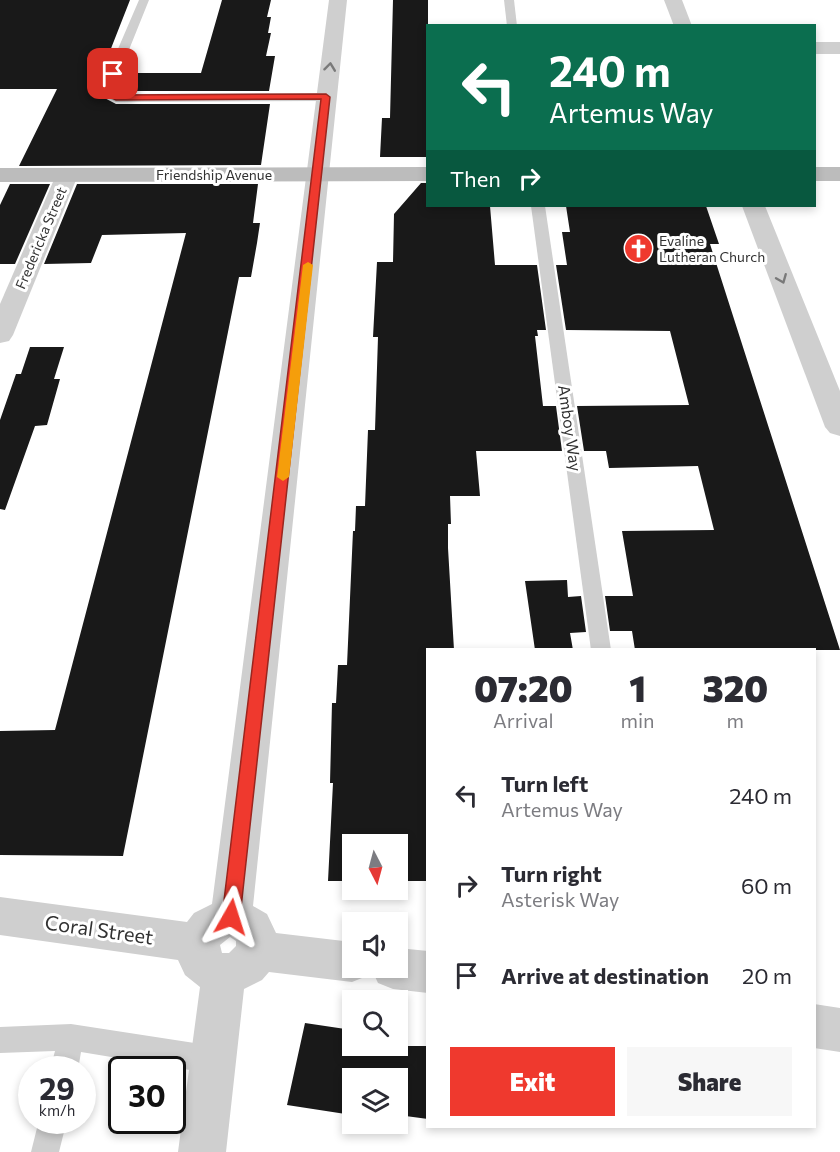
<!DOCTYPE html>
<html lang="en">
<head>
<meta charset="utf-8">
<style>
	body { margin:0; font-family:Commissioner,sans-serif; background:#f7f7f7; color:#2b2b33; height:100vh; display:flex; flex-direction:column; font-size:22px; white-space:nowrap }
	* { box-sizing:border-box; margin:0 }
	p { font-size:20px; color:#7c7c81 }
	.icon { flex:none; width:33px; height:33px; fill:none; stroke:currentColor; stroke-width:2; stroke-linecap:round; stroke-linejoin:round }
	.map { position:relative; flex:1; overflow:hidden }
	.drawer { position:absolute; left:426px; top:648px; width:390px; height:480px; display:flex; flex-direction:column; background:#fff; border-radius:0px; box-shadow:0 3px 9px #0003 }
	.drawer>* { flex:none }
	.guide { position:absolute; left:426px; top:24px; width:390px; height:183px; border-radius:0px; box-shadow:0 3px 9px #0003; background:#0b6e4f; color:#fff; overflow:hidden }
	.needle { width:39px; rotate:174deg }
	.buttons { position:absolute; left:342px; top:834px; display:grid; gap:12px }
	.buttons a { display:grid; place-items:center; width:66px; height:66px; border-radius:0px; background:#fff; box-shadow:0 3px 9px #0003; font-size:30px }
	.speed { position:absolute; left:18px; top:1056px; display:flex; gap:12px; font-size:30px; font-weight:700; text-align:center }
	.speed>* { display:grid; place-content:center; width:78px; height:78px; border-radius:50%; background:#fff; box-shadow:0 3px 9px #0003; line-height:1 }
	.speed small { font-size:15px; font-weight:400 }
	.speed .limit { border:3px solid #111; border-radius:9px; background:#fff; color:#111 }
	.pin { position:absolute; display:grid; place-items:center; width:51px; height:51px; color:#fff; margin:-26px; border-radius:12px; box-shadow:0 3px 9px #0006 }
	.me { position:absolute; width:66px; margin:-33px; rotate:6deg; stroke-linejoin:round; filter:drop-shadow(0 0 4px #0008) }
	.turn { display:flex; align-items:center; gap:21px; height:126px; padding:0 24px; font-size:27px }
	.turn .icon { width:78px; height:78px; stroke-width:2.5 }
	.turn b { display:block; font-size:42px; line-height:51px }
	.then { display:flex; align-items:center; height:57px; padding:0 24px; background:#0003; gap:12px; font-size:22px }
	.eta { display:flex; justify-content:space-evenly; align-items:center; height:102px; text-align:center }
	.eta b { font-size:36px; font-weight:800; line-height:42px }
	.action { display:flex; gap:12px; margin-top:auto; padding:12px 24px }
	.action a { flex:1; height:69px; border-radius:0px; background:#ef392e; color:#fff; font-size:24px; font-weight:800; line-height:69px; text-align:center }
	.action a+a { background:#f7f7f7; color:#2b2b33 }
	ul { padding:0; list-style:none }
	li { display:flex; align-items:center; gap:18px; height:90px; padding:0 24px }
	li div { flex:1 }
	li b { display:block; font-size:22px }
	li em { font-style:normal }
	.map>svg:first-child { display:block }
	.building { fill:#191919 }
	.lines { fill:none; stroke-linecap:round; stroke-linejoin:round }
	.lane { fill:#cfcfcf; fill-rule:evenodd }
	.street { fill:#cfcfcf; fill-rule:evenodd }
	.secondary { fill:#bcbcbc; fill-rule:evenodd }
	.oneway { stroke:#797979 }
	.route { fill:#ef392e; stroke:#9b251e; stroke-width:1.5 }
	.slow { fill:#f59e0b }
	.labels { text-anchor:middle; stroke-width:6; stroke-linejoin:round; paint-order:stroke }
	.far-street-label { font-size:14px; fill:#323232; stroke:#fff }
	.far-poi-label { font-size:14px; fill:#323232; stroke:#fff; text-anchor:start }
	.street-label { font-size:16px; fill:#323232; stroke:#fff }
	.near-street-label { font-size:20px; fill:#323232; stroke:#fff }
</style>
</head>
<body>
<div class="map">
<svg width="840" height="1152" viewBox="0 0 840 1152">
	<rect width="100%" height="100%" fill="#fff"/>
	<g class="building">
		<path d="M 0,0 L 130,0 L 101,74 L 105,74 L 97,94 L 116,104 L 270,104 L 261,165 L 19,166 L 57,89 L 0,89 Z"/>
		<path d="M 222,0 L 271,0 L 267,17 L 271,17 L 268,33 L 271,33 L 266,56 L 275,56 L 269,91 L 115,91 L 122,73 L 201,73 Z"/>
		<path d="M 393,0 L 428,0 L 428,157 L 380,157 L 382,118 L 390,118 Z"/>
		<path d="M 421,183 L 428,183 L 428,206 L 490,206 L 495,265 L 537,265 L 546,330 L 537,330 L 538,336 L 535,336 L 543,406 L 556,406 L 562,451 L 476,451 L 480,496 L 450,496 L 451,524 L 448,524 L 448,548 L 454,650 L 428,650 L 428,881 L 398,881 L 398,844 L 352,844 L 352,881 L 328,881 L 333,783 L 330,783 L 332,703 L 336,703 L 338,665 L 347,665 L 353,531 L 355,531 L 356,506 L 365,506 L 368,430 L 375,430 L 378,337 L 373,337 L 377,262 L 393,262 L 394,214 Z"/>
		<path d="M 10,184 L 50,184 L 15,264 L 0,264 L 0,205 Z"/>
		<path d="M 77,184 L 258,184 L 253,223 L 260,223 L 257,243 L 251,277 L 239,277 L 123,856 L 0,855 L 0,731 L 55,730 L 186,233 L 102,235 L 91,263 L 44,264 Z"/>
		<path d="M 566,206 L 706,206 L 719,244 L 710,244 L 840,650 L 635,650 L 632,631 L 610,631 L 605,596 L 633,596 L 622,531 L 714,530 L 698,466 L 609,468 L 606,451 L 584,451 L 577,406 L 689,405 L 670,331 L 566,330 L 556,265 L 567,265 L 562,232 L 570,232 Z"/>
		<path d="M 30,347 L 64,347 L 54,379 L 60,379 L 47,425 L 35,426 L 5,510 L 0,509 L 0,420 L 16,374 L 21,374 Z"/>
		<path d="M 567,580 L 568,597 L 581,596 L 586,632 L 570,633 L 573,650 L 535,650 L 525,581 Z"/>
		<path d="M 305,1023 L 352,1030 L 352,1046 L 428,1046 L 428,1119 L 398,1115 L 398,1078 L 352,1078 L 352,1115 L 287,1105 Z"/>
	</g>
	<g class="lines">
		<g class="lane">
			<path d="M 139,0 L 149,0 L 112,92 L 118,94 L 326,93 L 332,97 L 326,101 L 116,102 L 99,93 Z"/>
			<path d="M 504,0 L 514,0 L 517,26 L 507,26 Z"/>
			<path d="M 531,206 L 545,206 L 611,650 L 591,650 Z"/>
			<path d="M 71,1024 L 214,1046 L 224,1050 L 228,1060 L 224,1070 L 214,1074 L 81,1052 L 78,1070 L 50,1070 L 55,1051 L 0,1053 L 0,1027 Z"/>
			<path d="M 39,1120 L 67,1120 L 59,1152 L 31,1152 Z"/>
		</g>
		<g class="street">
			<path d="M 329,0 L 347,0 L 253,906 L 267,914 L 276,933 L 352,942 L 352,968 L 371,968 L 367,976 L 352,982 L 269,972 L 262,980 L 244,989 L 226,1152 L 178,1152 L 200,987 L 185,975 L 178,960 L 0,935 L 0,897 L 187,922 L 194,913 L 212,904 ZM 230,937 L 236,941 L 236,946 L 229,953 L 222,953 L 220,945 Z"/>
			<path d="M 664,0 L 682,0 L 692,26 L 674,26 Z"/>
			<rect x="814" y="42" width="26" height="12"/>
			<path d="M 67,168 L 75,170 L 78,175 L 13,335 L 9,341 L 0,343 L 0,304 L 56,175 L 59,170 Z"/>
			<path d="M 742,206 L 765,206 L 840,391 L 840,436 L 830,433 L 825,427 Z"/>
			<path d="M 398,948 L 428,951 L 428,993 L 393,989 L 378,983 L 371,968 L 398,968 Z"/>
			<path d="M 814,1004 L 840,1008 L 840,1052 L 814,1048 Z"/>
		</g>
		<g class="secondary">
			<path d="M 428,167 L 428,181 L 0,182 L 0,168 Z"/>
			<rect x="814" y="167" width="26" height="14"/>
		</g>
	</g>
	<defs><path id="oneway-chevron" d="M-2-3.5L2.5 0L-2 3.5" fill="none" stroke-width="1.6" stroke-linecap="round" stroke-linejoin="round" transform="scale(1.5)"/></defs>
	<g class="oneway">
		<use href="#oneway-chevron" transform="translate(330 67) rotate(-83)"/>
		<use href="#oneway-chevron" transform="translate(782 279) rotate(68)"/>
	</g>
	<path class="route" d="M 113,72 L 117,74 L 110,92 L 117,95 L 326,94 L 330,97 L 240,917 L 237,923 L 231,925 L 225,923 L 222,917 L 321,99 L 116,100 L 101,93 L 109,74 Z"/>
	<path class="slow" d="M 308,262 L 313,265 L 289,477 L 283,481 L 277,477 L 303,265 Z"/>
	<defs>
		<symbol id="church-disc" viewBox="-11 -11 22 22"><circle r="9.5" fill="#ef392e" stroke="#fff"/><path d="M-1.2-6h2.4v3.5h3.3v2.4h-3.3V6h-2.4V-.1h-3.3v-2.4h3.3Z" fill="#fff"/></symbol>
	</defs>
	<g fill-rule="evenodd">
		<use href="#church-disc" x="622" y="232" width="33" height="33"/>
	</g>
	<g class="labels">
		<g class="far-street-label">
			<text x="214" y="180">Friendship Avenue</text>
			<text transform="translate(41 238) rotate(-67)" y="5">Fredericka Street</text>
		</g>
		<g class="far-poi-label">
			<text x="659" y="246">Evaline<tspan x="659" dy="16">Lutheran Church</tspan></text>
		</g>
		<g class="street-label">
			<text transform="translate(570 428) rotate(82)" y="6">Amboy Way</text>
		</g>
		<g class="near-street-label">
			<text transform="translate(99 930) rotate(8)" y="7">Coral Street</text>
		</g>
	</g>
</svg>
<div class="buttons">
<a><svg class="needle" viewBox="-14 -14 28 28"><path d="M0-13l5 13h-10z" fill="#e53935"/><path d="M0 13l5-13h-10z" fill="#7c7c81"/></svg></a>
<a><svg class="icon" aria-label="sound" viewBox="0 0 24 24"><path d="M4 9h4l5-4v14l-5-4H4zM17 9q2 3 0 6"/></svg></a>
<a><svg class="icon" aria-label="search" viewBox="0 0 24 24"><circle cx="10" cy="10" r="6"/><path d="M15 15l6 6"/></svg></a>
<a><svg class="icon" aria-label="layers" viewBox="0 0 24 24"><path d="M12 4l9 5-9 5-9-5zM3 14l9 5 9-5"/></svg></a>
</div>
<div class="speed"><div>29<small>km/h</small></div><div class="limit">30</div></div>
<div class="pin" style="left:113px;top:74px;background:#d93025"><svg class="icon" aria-label="arrive" viewBox="0 0 24 24"><path d="M6 21V4h12l-3 4 3 4H6"/></svg></div>
<svg class="me" style="left:231px;top:917px" viewBox="-20 -20 40 40"><path d="M0-17L14 15 0 8-14 15z" fill="#ef392e" stroke="#fff" stroke-width="4"/></svg>
<div class="guide">
<div class="turn"><svg class="icon" aria-label="left" viewBox="0 0 24 24"><path d="M17 20v-9H6M10 6l-5 5 5 5"/></svg><div><b>240 m</b>Artemus Way</div></div>
<div class="then">Then<svg class="icon" aria-label="right" viewBox="0 0 24 24"><path d="M7 20v-9h11M14 6l5 5-5 5"/></svg></div>
</div>
<section class="drawer">
<div class="eta">
<div><b>07:20</b><p>Arrival</p></div>
<div><b>1</b><p>min</p></div>
<div><b>320</b><p>m</p></div>
</div>
<ul>
<li><svg class="icon" aria-label="left" viewBox="0 0 24 24"><path d="M17 20v-9H6M10 6l-5 5 5 5"/></svg><div><b>Turn left</b><p>Artemus Way</p></div><em>240 m</em></li>
<li><svg class="icon" aria-label="right" viewBox="0 0 24 24"><path d="M7 20v-9h11M14 6l5 5-5 5"/></svg><div><b>Turn right</b><p>Asterisk Way</p></div><em>60 m</em></li>
<li><svg class="icon" aria-label="arrive" viewBox="0 0 24 24"><path d="M6 21V4h12l-3 4 3 4H6"/></svg><div><b>Arrive at destination</b></div><em>20 m</em></li>
</ul>
<div class="action"><a>Exit</a><a>Share</a></div>
</section>
</div>
</body>
</html>
